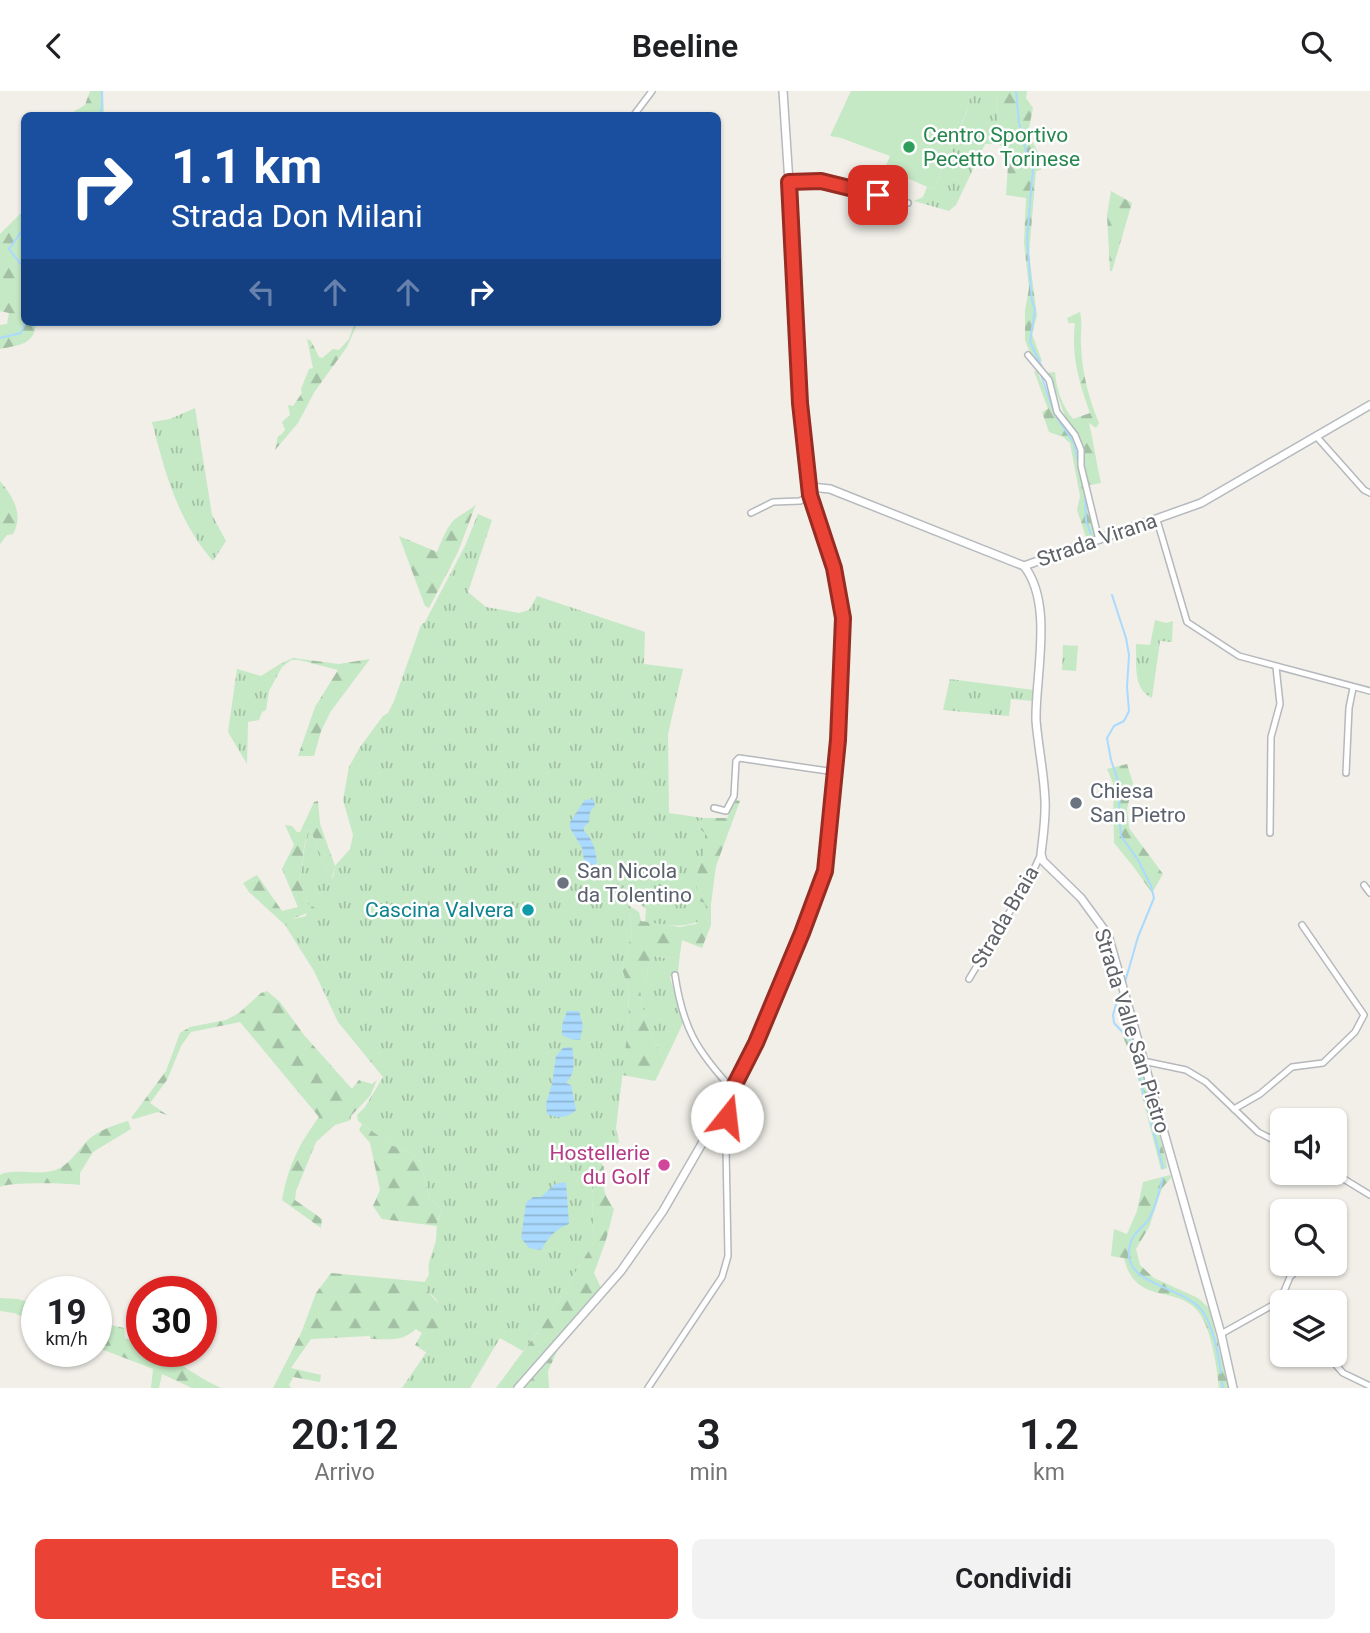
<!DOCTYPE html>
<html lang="it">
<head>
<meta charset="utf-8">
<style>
	body { margin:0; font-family:Roboto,sans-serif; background:#f2f2f2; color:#202124; height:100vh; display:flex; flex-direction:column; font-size:26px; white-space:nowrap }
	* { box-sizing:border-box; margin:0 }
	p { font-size:23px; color:#757577 }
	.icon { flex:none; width:38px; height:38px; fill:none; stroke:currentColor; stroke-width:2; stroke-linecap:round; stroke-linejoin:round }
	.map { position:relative; height:1297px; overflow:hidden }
	.side { display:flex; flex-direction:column; background:#fff; flex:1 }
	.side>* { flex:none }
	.hud { position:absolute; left:21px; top:21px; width:700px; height:214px; border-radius:10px; box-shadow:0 2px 5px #0004; background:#1a4fa0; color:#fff; overflow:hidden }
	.controls { position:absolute; left:1270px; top:1017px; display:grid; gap:14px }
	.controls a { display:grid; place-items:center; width:77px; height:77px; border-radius:10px; background:#fff; box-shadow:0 2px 5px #0004; font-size:35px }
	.speed { position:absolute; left:21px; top:1185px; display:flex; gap:14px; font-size:35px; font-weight:700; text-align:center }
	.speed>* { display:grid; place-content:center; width:91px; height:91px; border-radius:50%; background:#fff; box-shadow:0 2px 5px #0004; line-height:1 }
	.speed small { font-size:18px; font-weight:400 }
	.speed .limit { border:10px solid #d22; background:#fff; color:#111 }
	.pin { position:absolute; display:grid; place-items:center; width:60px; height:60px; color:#fff; margin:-30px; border-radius:14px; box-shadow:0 4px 10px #0006 }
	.me { position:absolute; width:77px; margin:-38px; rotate:16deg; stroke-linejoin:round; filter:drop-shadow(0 0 5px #0008) }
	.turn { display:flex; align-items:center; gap:24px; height:147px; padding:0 35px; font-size:32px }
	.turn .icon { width:91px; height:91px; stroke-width:2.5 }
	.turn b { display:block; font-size:49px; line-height:60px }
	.lanes { display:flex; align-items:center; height:66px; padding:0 35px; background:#0003; justify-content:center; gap:35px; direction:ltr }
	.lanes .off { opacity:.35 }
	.eta { display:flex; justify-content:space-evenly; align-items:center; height:119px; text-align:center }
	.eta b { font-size:42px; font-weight:600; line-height:49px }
	.primary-button { display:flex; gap:14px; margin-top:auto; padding:14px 35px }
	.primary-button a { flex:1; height:80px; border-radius:10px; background:#ea4335; color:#fff; font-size:28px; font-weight:600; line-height:80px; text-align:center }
	.primary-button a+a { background:#f2f2f2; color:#202124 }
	header { display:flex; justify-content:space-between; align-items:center; height:91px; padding:0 35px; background:#fff; font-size:32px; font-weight:600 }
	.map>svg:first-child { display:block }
	.grass { fill:url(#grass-tufts) }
	.forest { fill:url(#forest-firs) }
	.garden { fill:#c5e8c5 }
	.water { fill:url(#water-rules) }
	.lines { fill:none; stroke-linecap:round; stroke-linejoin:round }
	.stream { stroke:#aadaff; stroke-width:2 }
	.street-casing { stroke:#b5b8bc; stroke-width:8 }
	.secondary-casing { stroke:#b6babf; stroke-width:10 }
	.street { stroke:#fff; stroke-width:5 }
	.secondary { stroke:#fff; stroke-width:7 }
	.route-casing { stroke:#982c22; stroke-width:18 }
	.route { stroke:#ea4335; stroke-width:12 }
	.leisure-dot { fill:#2e9e5b; stroke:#fff; stroke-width:2.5 }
	.worship-dot { fill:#6b7280; stroke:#fff; stroke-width:2.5 }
	.culture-dot { fill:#0f9aa8; stroke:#fff; stroke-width:2.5 }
	.hotel-dot { fill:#d1479c; stroke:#fff; stroke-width:2.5 }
	.labels { text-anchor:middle; stroke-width:5; stroke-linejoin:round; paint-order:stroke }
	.leisure-label { font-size:21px; fill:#27864d; stroke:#fff; text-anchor:start }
	.street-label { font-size:21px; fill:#5f6368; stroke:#fff }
	.worship-label { font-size:21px; fill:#5b616d; stroke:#fff; text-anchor:start }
	.culture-label { font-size:21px; fill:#0d838f; stroke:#fff; text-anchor:end }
	.hotel-label { font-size:21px; fill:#b23c85; stroke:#fff; text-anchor:end }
</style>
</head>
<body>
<header><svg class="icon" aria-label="back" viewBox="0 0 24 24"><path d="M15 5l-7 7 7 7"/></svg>Beeline<svg class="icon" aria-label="search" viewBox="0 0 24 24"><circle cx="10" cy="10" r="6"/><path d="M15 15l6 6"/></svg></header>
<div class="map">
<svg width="1370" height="1297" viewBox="0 0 1370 1297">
	<defs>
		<pattern id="grass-tufts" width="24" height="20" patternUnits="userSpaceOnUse" patternTransform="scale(1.75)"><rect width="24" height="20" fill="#c5e8c5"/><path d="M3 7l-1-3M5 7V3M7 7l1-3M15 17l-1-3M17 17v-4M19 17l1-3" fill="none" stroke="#a3c0a4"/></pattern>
		<pattern id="forest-firs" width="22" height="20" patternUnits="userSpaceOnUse" patternTransform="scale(1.75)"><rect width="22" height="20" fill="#c5e8c5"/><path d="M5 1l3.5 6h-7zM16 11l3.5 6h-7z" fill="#a3c0a4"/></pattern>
		<pattern id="water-rules" width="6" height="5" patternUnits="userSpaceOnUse" patternTransform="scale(1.75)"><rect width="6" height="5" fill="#aadaff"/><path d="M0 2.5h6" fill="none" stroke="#8eb4d2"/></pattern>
	</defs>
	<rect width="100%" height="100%" fill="#f1efe8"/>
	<g class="grass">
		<path d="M 973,0 L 996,0 L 998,53 L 985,53 L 956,114 L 949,120 L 914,110 L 923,106 L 927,96 L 934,99 L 968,18 L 966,16 Z"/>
		<path d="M 195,317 L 212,424 L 226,450 L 213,470 C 178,430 165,382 152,331 L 170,328 Z"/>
		<path d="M 478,423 L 492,429 L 468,501 L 486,516 L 519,522 L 529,519 L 537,505 L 645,541 L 644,573 L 683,578 L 668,643 L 669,722 L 703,727 L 698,737 L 705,742 L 705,762 L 695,788 L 705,812 L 707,826 C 686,839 668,834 645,831 L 646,818 L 640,813 L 630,809 L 628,814 L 632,841 L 622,878 L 628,896 L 629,929 L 616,1037 L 619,1051 L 607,1061 L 600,1071 L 592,1102 L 594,1151 L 545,1231 L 523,1260 L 500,1247 L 470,1297 L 402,1297 L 447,1231 L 436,1208 L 422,1195 L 429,1184 C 427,1170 433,1162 436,1149 C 437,1138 436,1129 442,1120 L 437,1113 L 430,1109 L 420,1069 L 410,1061 L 393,1055 L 358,1030 L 357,1024 L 365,1016 L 383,986 L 338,931 L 314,880 L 285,834 L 289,829 L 306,825 L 308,813 L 299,789 C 305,773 302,755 309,739 L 311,740 L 327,780 L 333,787 L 335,775 L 350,758 L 353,744 L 343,709 L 349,676 L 360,656 L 383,625 L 388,622 L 394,610 L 421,534 L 425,531 L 465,455 Z"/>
		<path d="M 1155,529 L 1166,532 L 1173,530 L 1172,551 L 1160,550 L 1152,607 C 1132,597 1137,573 1136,553 L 1150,554 Z"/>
		<path d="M 1063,554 L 1078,555 L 1076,580 L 1062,579 Z"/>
		<path d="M 280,573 L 282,576 L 269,600 L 266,619 L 262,621 L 259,629 L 248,631 L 247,673 L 228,641 L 237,578 L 261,585 Z"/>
		<path d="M 950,588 L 1034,599 L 1033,610 L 1011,608 L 1009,625 L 943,619 Z"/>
		<path d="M 680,863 L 678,881 L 670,886 L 683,932 L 665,970 L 646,934 L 640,899 L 648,886 L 647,875 L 655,865 L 669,868 Z"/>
	</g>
	<g class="forest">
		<path d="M 90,0 L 103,0 L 104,24 L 68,24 L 85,14 Z"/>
		<path d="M 996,0 L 1027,0 L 1026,7 L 1033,17 L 1028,42 L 1040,65 L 1041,79 L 1036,80 L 1029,163 L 1037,225 L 1032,243 L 1042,270 L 1038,271 L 1031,264 L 1025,249 L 1025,220 L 1029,197 L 1024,152 L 1026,107 L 1006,104 L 1009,60 L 998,53 Z"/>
		<path d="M 1111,100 L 1132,112 L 1112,180 L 1110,180 L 1107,124 Z"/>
		<path d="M 24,119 L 24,231 L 36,231 C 35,254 19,254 0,258 L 0,234 L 7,233 L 9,222 L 0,220 L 0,143 Z"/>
		<path d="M 1080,221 C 1083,233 1080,243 1081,255 C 1082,282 1089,308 1099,332 L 1096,337 L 1089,332 C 1094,352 1096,372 1101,392 L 1090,394 L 1085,384 L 1082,359 L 1067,331 L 1051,287 L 1046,282 L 1055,281 C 1056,297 1062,315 1073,328 L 1090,322 C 1079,291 1071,265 1075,232 L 1069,232 L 1067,227 Z"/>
		<path d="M 355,231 L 358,231 L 347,256 L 315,300 L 298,332 L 275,359 L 278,345 L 281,344 L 285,339 L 282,331 L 290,324 L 288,314 L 293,315 L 302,302 L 301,298 L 309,278 L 313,277 L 307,248 L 311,250 L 319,266 L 322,267 L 333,258 L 339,259 L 349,248 Z"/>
		<path d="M 1034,280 L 1037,280 L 1052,314 L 1062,333 L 1072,343 L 1095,446 L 1087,449 L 1077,419 L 1080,405 L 1070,352 L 1063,346 L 1049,341 L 1042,321 L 1048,318 Z"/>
		<path d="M 0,390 C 13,406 24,423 13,443 L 7,444 L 0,453 Z"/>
		<path d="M 476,413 L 458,461 L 429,517 L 425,515 L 399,445 L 437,461 C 441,451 446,438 453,430 C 459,424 470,420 476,413 Z"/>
		<path d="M 293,567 L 339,573 L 370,568 L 331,620 L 321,640 L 314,665 L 298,665 L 315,616 L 338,579 L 299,569 L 291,569 L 282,576 L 280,573 Z"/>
		<path d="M 1127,673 L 1133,692 L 1127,718 L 1129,737 L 1163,783 L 1152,802 L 1133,775 L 1114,752 L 1113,692 L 1107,678 Z"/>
		<path d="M 735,709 L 740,710 L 716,775 L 711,813 L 711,834 L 702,857 L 682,849 L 680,863 L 669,868 L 655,865 L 647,875 L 648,886 L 640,899 L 646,934 L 665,970 L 655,990 L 622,984 L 629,929 L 628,896 L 622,878 L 632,841 L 628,814 L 639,821 L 641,830 L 680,836 L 696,833 L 699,827 L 707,826 L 705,812 L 699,810 L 695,788 L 705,762 L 705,742 L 698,737 L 703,727 L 727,727 Z"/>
		<path d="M 318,710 L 320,733 L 335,775 L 330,794 L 328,794 L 327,780 L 311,740 L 309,739 C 301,755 305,773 299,789 L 308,813 L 315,817 C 306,825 292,825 285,834 L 249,801 L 243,792 L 257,784 L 282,820 L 298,816 L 282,778 L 294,754 L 285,734 L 292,735 L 297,741 L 300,741 L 314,711 Z"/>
		<path d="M 267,900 L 280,911 L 304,944 L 352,998 L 359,989 L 372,993 L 377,989 L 370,1005 L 351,1025 L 351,1029 L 335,1034 L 316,1051 L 296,1100 L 295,1109 L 322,1128 L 321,1137 L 282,1109 C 289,1073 298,1055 319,1026 L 240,931 L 191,941 L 181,955 L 167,989 L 150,1012 L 167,1024 L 158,1021 L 134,1028 L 131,1027 L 166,980 L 180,942 L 190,936 L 226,929 L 239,922 L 261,902 Z"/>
		<path d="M 1133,945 L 1166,1069 L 1167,1077 L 1161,1079 L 1133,969 L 1123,946 Z"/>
		<path d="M 128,1030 L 131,1038 L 93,1061 L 80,1082 L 80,1094 C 66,1092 10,1091 0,1096 L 0,1084 C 13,1076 42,1087 60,1077 C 72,1070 79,1058 88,1049 C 99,1039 114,1034 128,1030 Z"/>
		<path d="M 362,1033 L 393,1055 L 410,1061 L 420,1069 L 430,1109 L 437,1113 L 442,1120 L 438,1127 L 437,1135 L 382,1128 L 373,1115 L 380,1099 L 370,1052 L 359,1039 Z"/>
		<path d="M 600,1071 L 604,1076 C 602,1094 603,1103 614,1118 L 606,1149 L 594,1182 L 601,1197 L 513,1297 L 496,1297 L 545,1231 L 594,1151 L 592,1102 Z"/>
		<path d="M 1170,1084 L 1171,1087 L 1162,1097 L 1149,1136 L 1136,1158 L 1140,1174 L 1154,1187 L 1198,1207 L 1209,1217 L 1229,1297 L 1219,1297 C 1217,1277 1211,1233 1196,1218 C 1173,1194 1135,1214 1124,1167 L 1111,1165 L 1114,1138 L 1127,1143 L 1137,1120 L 1143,1091 Z"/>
		<path d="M 331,1182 L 425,1191 L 423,1195 L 444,1219 L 447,1231 L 427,1262 L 415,1254 L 422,1242 L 416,1238 C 402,1251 389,1248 370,1248 L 370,1245 L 311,1248 L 291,1277 L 321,1284 L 320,1291 L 293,1286 L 289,1294 L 291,1297 L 273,1297 L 302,1240 L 316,1202 Z"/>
		<path d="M 0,1207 L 18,1208 L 37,1214 L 37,1232 L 14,1222 L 0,1220 Z"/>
		<path d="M 102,1232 L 124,1237 L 125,1247 L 142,1253 L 142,1260 C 169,1260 175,1271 197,1284 C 204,1289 213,1293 221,1297 L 192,1297 L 162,1283 L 159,1297 L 151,1297 L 153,1278 L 96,1256 L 96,1237 L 100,1238 Z"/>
		<path d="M 562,1250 L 548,1280 L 549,1297 L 522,1297 Z"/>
	</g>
	<path class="garden" d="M 851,0 L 973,0 L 966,16 L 968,17 L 934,99 L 885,77 L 890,65 L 841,47 L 830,45 Z"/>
	<g class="water">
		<path d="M 593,708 L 595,714 L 590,721 L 589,731 L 584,736 L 584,740 C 593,748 596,760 597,772 L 591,780 L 585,775 L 582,757 L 570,737 L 570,731 C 576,724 579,716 585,709 Z"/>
		<path d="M 567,920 L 579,920 L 583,935 L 580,949 L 570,948 L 562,944 L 562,934 Z"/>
		<path d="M 572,956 C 574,969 576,982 566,992 L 571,994 L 576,1019 C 568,1027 558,1028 547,1023 L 546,1013 L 552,993 L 556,965 L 563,957 Z"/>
		<path d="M 566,1091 L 569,1133 C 555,1138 548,1147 541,1159 L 529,1157 L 521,1147 L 526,1112 L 533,1106 L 541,1106 L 555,1093 Z"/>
	</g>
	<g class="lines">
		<g class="stream">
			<path d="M 1016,0 L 1019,32 L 1027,64 L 1033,77 L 1027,148 L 1032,210 L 1035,218 L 1030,251 L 1042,276"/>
			<path d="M 99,24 L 102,17 L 102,0"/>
			<path d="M 24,137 L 9,158 L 23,176 L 24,188"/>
			<path d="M 0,247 L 21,242 L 25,231"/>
			<path d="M 1041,284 L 1055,324 L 1074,352 L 1082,389"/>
			<path d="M 1085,401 L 1086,430 L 1091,443"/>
			<path d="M 1112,504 L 1126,547 L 1129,564 L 1127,596 L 1129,620 L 1124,630 L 1114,635 L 1107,647 L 1111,669 L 1120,696 L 1119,724 L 1121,745 L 1138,769 L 1151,795 L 1154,807 L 1138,846 L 1125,891"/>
			<path d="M 1119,903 L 1113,924 L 1114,932 L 1130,949 L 1163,1077"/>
			<path d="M 1163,1087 C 1159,1101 1156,1116 1149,1128 C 1143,1137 1132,1142 1130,1154 C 1119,1195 1185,1194 1203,1221 C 1214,1238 1218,1262 1221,1282"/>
			<path d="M 1222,1291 L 1223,1297"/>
		</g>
		<defs>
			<g id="street">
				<path d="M 634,24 L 652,0"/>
				<path d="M 789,91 L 821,91 L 908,112"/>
				<path d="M 1028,264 L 1049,289 L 1057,321 L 1075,344 L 1081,359 L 1081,375 L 1099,449"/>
				<path d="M 1316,345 L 1364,399 L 1370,402"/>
				<path d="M 751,422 L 773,411 L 800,410 L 810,404"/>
				<path d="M 1157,429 L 1187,531 L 1239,565 L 1370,600"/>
				<path d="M 1346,682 L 1349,617 L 1353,597"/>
				<path d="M 714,717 L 726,720 L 734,705 L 736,670 L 739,667 L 835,681"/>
				<path d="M 1270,742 L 1271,646 L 1280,613 L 1276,576"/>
				<path d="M 1364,794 L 1370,802"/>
				<path d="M 675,884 C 683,938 697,960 733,999"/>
				<path d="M 969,888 L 1029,789 L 1041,763"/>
				<path d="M 1143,970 L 1186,979 L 1206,991 L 1258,1041 L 1283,1054"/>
				<path d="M 1234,1018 L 1260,1003 L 1292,976 L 1323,972 L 1355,941 L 1364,924 L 1302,834"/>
				<path d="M 1334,1082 L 1370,1104"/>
				<path d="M 1335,1144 L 1340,1139"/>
				<path d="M 1221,1243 L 1280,1210 L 1290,1186 L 1304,1172"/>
				<path d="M 1327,1264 L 1343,1282 L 1370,1295"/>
				<path d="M 648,1297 L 722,1186 L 728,1165 L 726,1057 L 728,1009"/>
			</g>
			<g id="secondary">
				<path d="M 811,396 L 830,398 L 1024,475 L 1201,412 L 1370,314"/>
				<path d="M 1024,475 C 1054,513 1035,585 1036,629 C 1038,655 1044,682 1045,709 C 1046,727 1043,745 1041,763 L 1043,770 L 1081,807 L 1108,844 L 1221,1243 L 1233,1297"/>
				<path d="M 518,1297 L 621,1180 L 663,1120 L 733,999 L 756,952 L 802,842 L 825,781 L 837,649 L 843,527 L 834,477 L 810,404 L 807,384 L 800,312 L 796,199 L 783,0"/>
			</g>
		</defs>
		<use href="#street" class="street-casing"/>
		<use href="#secondary" class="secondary-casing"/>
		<use href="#street" class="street"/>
		<use href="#secondary" class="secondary"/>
	</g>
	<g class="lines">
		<defs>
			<path id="route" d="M 727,1026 L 727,1009 L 756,952 L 802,842 L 825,780 L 838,649 L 843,527 L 834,477 L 810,404 L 800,312 L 789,91 L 821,90 L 878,104"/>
		</defs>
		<use href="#route" class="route-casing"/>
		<use href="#route" class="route"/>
	</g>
	<circle class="leisure-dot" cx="909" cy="56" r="7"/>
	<g class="worship-dot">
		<circle cx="1076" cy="712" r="7"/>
		<circle cx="563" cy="792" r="7"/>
	</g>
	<circle class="culture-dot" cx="528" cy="819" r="7"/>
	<circle class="hotel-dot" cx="664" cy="1074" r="7"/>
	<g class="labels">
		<g class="leisure-label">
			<text x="923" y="51">Centro Sportivo<tspan x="923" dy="24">Pecetto Torinese</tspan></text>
		</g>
		<g class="street-label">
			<text transform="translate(1097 449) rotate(-19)" y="7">Strada Virana</text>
			<text transform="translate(1005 826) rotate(-60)" y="7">Strada Braia</text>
			<text transform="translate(1132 940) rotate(73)" y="7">Strada Valle San Pietro</text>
		</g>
		<g class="worship-label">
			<text x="1090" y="707">Chiesa<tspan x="1090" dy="24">San Pietro</tspan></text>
			<text x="577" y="787">San Nicola<tspan x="577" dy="24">da Tolentino</tspan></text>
		</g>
		<g class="culture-label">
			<text x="514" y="826">Cascina Valvera</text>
		</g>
		<g class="hotel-label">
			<text x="650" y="1069">Hostellerie<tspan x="650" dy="24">du Golf</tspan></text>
		</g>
	</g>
</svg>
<div class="controls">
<a><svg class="icon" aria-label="sound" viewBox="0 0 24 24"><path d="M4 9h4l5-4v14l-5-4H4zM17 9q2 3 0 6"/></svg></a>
<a><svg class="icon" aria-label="search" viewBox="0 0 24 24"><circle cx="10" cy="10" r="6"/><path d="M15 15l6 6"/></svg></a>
<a><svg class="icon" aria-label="layers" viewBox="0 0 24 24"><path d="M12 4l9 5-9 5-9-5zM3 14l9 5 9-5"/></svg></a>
</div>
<div class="speed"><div>19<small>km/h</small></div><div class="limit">30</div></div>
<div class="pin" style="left:878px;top:104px;background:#d93025"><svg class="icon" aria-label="arrive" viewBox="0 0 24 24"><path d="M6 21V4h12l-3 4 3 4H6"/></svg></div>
<svg class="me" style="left:727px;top:1026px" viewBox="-20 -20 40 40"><circle r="19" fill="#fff"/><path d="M0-13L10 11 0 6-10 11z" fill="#ea4335"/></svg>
<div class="hud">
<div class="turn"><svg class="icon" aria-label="right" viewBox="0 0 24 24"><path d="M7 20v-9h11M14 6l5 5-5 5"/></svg><div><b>1.1 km</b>Strada Don Milani</div></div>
<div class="lanes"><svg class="icon off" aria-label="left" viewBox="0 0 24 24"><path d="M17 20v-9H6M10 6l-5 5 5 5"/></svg><svg class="icon off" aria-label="ahead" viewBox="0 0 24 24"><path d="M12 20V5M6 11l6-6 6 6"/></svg><svg class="icon off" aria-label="ahead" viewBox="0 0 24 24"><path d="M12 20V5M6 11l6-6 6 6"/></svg><svg class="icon" aria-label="right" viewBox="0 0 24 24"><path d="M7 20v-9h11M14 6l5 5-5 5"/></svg></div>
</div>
</div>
<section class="side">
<div class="eta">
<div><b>20:12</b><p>Arrivo</p></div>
<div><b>3</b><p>min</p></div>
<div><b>1.2</b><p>km</p></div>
</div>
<div class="primary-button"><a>Esci</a><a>Condividi</a></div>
</section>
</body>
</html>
